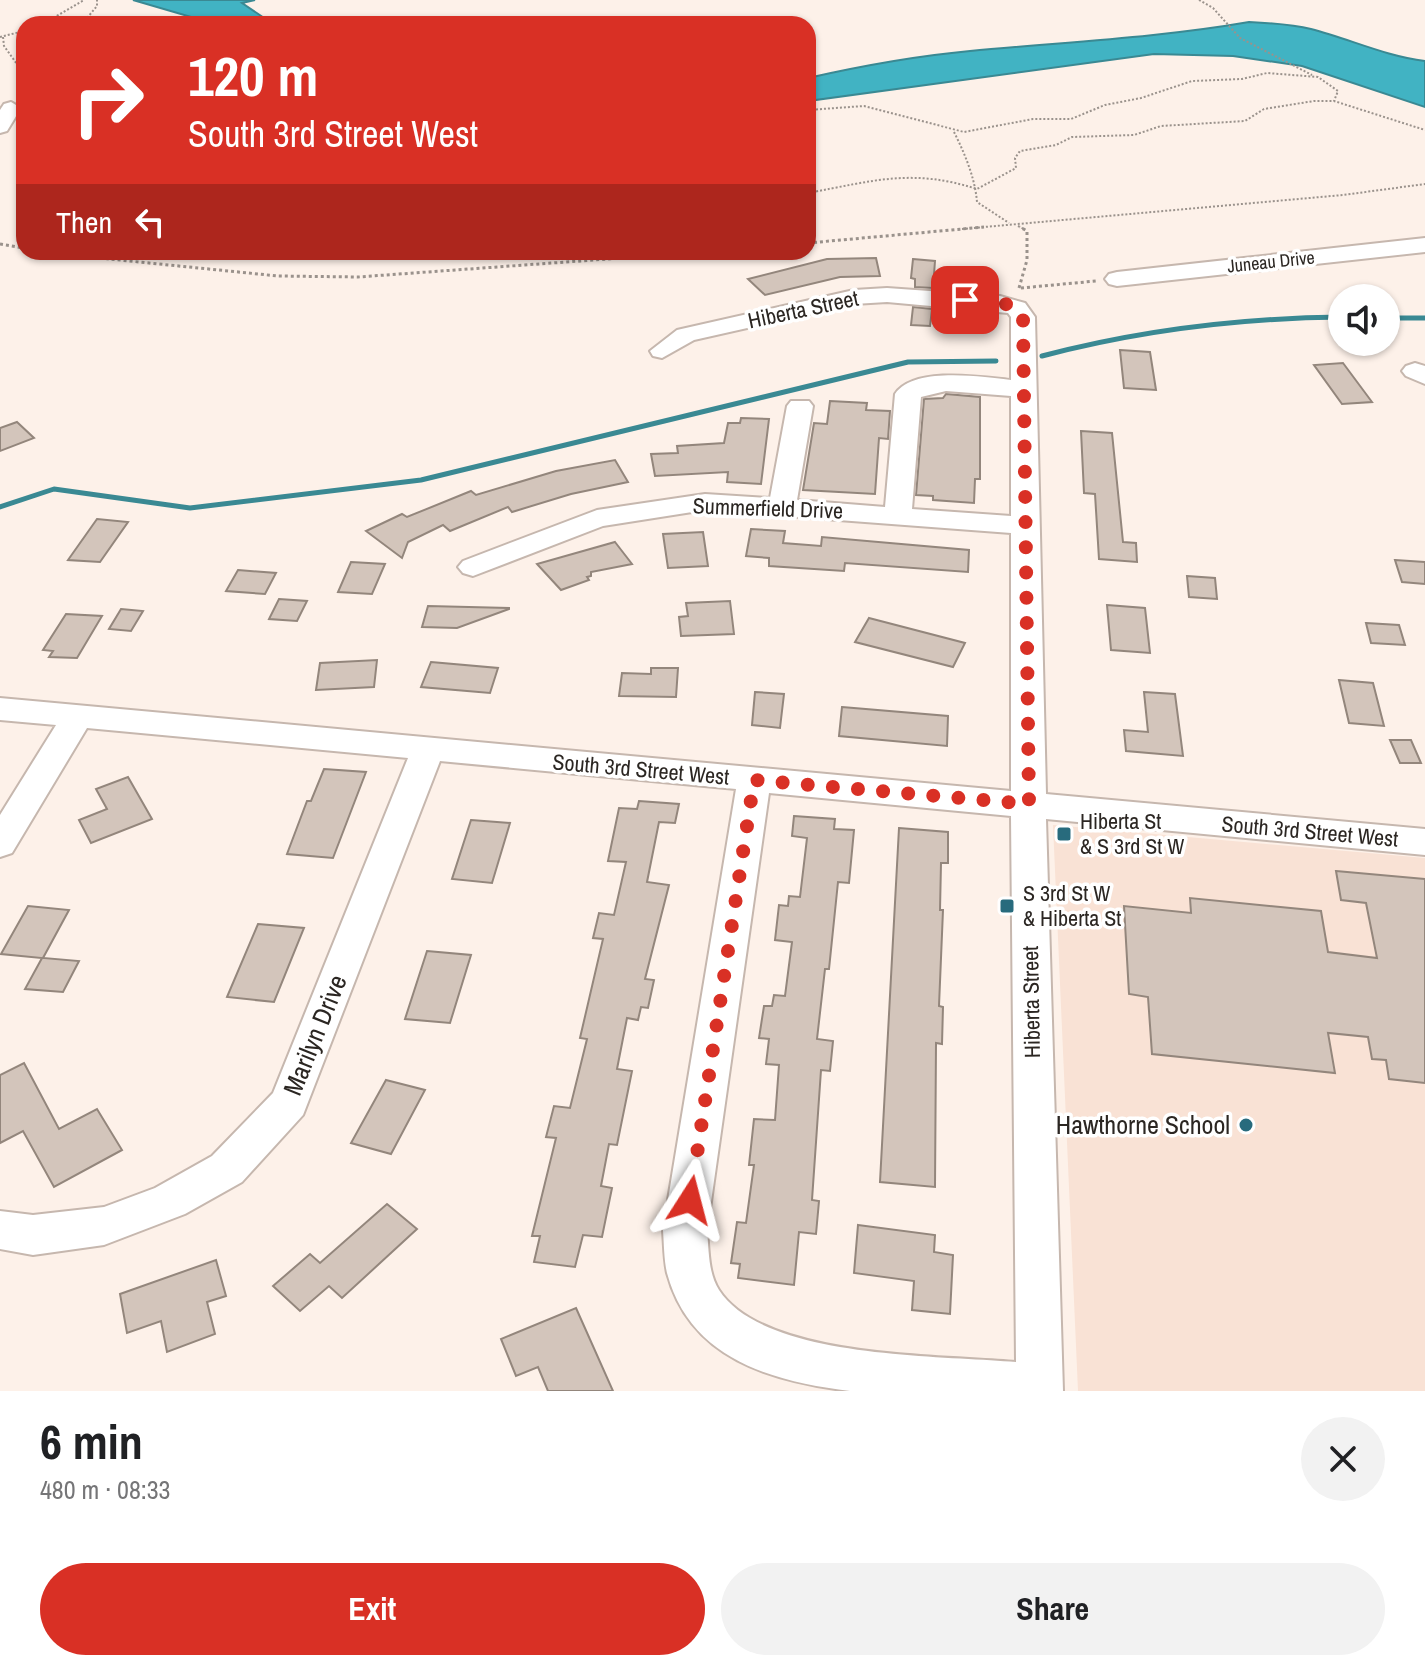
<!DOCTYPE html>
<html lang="en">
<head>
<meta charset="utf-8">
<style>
	body { margin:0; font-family:"Archivo Narrow",sans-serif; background:#f2f2f2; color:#202124; height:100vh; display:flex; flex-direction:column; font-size:30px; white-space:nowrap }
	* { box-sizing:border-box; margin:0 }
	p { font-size:26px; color:#757577 }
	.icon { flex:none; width:44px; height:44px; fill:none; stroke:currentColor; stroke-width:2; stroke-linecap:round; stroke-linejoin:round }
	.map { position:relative; height:1391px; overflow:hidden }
	.panel { display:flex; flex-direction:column; background:#fff; flex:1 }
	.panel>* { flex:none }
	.hud { position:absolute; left:16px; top:16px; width:800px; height:244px; border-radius:24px; box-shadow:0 2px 6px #0004; background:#d93025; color:#fff; overflow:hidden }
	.controls { position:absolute; left:1328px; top:284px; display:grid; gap:16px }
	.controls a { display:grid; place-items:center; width:72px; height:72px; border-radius:50%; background:#fff; box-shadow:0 2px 6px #0004; font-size:40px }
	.pin { position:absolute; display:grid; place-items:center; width:68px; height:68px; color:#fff; margin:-34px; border-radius:16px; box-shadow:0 4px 12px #0006 }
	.me { position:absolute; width:88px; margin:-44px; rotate:9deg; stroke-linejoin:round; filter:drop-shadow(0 0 6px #0008) }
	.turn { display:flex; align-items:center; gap:28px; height:168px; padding:0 40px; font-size:36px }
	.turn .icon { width:104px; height:104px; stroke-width:2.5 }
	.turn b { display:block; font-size:56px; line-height:68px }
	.then { display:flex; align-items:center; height:76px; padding:0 40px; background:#0003; gap:16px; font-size:30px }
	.round { display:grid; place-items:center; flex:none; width:84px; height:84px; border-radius:42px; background:#f2f2f2 }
	.summary { display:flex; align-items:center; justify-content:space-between; height:136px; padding:0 40px }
	h1 { font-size:48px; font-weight:700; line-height:60px }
	.cta { display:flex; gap:16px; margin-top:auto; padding:16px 40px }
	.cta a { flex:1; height:92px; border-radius:48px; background:#d93025; color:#fff; font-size:32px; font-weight:700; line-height:92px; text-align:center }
	.cta a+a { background:#f2f2f2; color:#202124 }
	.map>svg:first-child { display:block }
	.built { fill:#f9e2d5 }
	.water { fill:#41b3c3; stroke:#3a8993; stroke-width:2 }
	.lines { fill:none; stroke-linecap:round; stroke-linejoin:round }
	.stream { stroke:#3a8993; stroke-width:5 }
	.building { fill:#d3c5bb; stroke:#93867c; stroke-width:2 }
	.minor-casing { stroke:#c6b7ae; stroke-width:4 }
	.path-far1 { stroke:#9a928c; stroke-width:2; stroke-dasharray:2 2; stroke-linecap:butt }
	.path { stroke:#9a928c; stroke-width:3; stroke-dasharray:3 3; stroke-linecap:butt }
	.minor { fill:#fff; fill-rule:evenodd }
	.route { stroke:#d93025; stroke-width:14; stroke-dasharray:0 25.2 }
	.poi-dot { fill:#286b7d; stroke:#fff; stroke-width:3 }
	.labels { text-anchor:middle; stroke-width:7; stroke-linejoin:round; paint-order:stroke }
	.far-street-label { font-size:18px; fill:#2b2622; stroke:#fff }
	.street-label { font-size:22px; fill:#2b2622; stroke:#fff }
	.poi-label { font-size:22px; fill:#2b2622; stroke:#fff; text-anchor:start }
	.near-street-label { font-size:26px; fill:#2b2622; stroke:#fff }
	.near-poi-label { font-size:26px; fill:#2b2622; stroke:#fff; text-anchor:end }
</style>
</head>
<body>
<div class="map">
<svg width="1425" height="1391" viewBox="0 0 1425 1391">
	<rect width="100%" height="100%" fill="#fdf1e9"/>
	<path class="built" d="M 1053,825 L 1425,858 L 1425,1391 L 1078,1391 Z"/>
	<g class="water">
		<path d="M 133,0 L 255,0 L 242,3 L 273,24 L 215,24 Z"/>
		<path d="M 1249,22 C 1270,23 1291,24 1311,29 C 1350,39 1385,56 1425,61 L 1425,107 L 1302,66 L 1233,56 L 1154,54 L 808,101 L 808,78 C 861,66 916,56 970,51 C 1063,42 1157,38 1249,22 Z"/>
	</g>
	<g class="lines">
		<g class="stream">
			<path d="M 1386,318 L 1425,318"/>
			<path d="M 1042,356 C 1141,330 1240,318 1342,317"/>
			<path d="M 0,507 L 54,489 L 190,508 L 421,480 L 908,362 L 996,361"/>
		</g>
	</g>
	<g class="building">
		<path d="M 876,258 L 880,276 L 840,277 L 765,295 L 748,279 L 827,259 Z"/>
		<path d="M 913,259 L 935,261 L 933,288 L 915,287 L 915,279 L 911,278 Z"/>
		<path d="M 913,307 L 932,309 L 930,326 L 911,325 Z"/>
		<path d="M 1120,350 L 1150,352 L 1156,390 L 1124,388 Z"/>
		<path d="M 1343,363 L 1372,402 L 1342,404 L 1314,365 Z"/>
		<path d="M 946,394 L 980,397 L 980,479 L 975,479 L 974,503 L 933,500 L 933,496 L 916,495 L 924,399 L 943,398 Z"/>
		<path d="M 830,401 L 867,403 L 866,410 L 890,411 L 888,439 L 879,438 L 875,494 L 803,490 L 814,423 L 827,424 Z"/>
		<path d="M 741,418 L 769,419 L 761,484 L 727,482 L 728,472 L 655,476 L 651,454 L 678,453 L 677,446 L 724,443 L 728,423 L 740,423 Z"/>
		<path d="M 17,422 L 34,438 L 0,451 L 0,428 Z"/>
		<path d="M 1081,431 L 1112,433 L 1123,542 L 1136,543 L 1137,562 L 1099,559 L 1095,494 L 1084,493 Z"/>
		<path d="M 615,460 L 628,482 L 571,494 L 512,512 L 508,507 L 450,531 L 443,525 L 408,542 L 402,558 L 366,531 L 402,514 L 407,517 L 471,491 L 476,495 L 556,471 Z"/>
		<path d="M 97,519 L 128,522 L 100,562 L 68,560 Z"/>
		<path d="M 751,529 L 785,531 L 783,543 L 821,546 L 822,537 L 969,550 L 968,572 L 845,563 L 844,571 L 769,566 L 769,558 L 746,556 Z"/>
		<path d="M 703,532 L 708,566 L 668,568 L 663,534 Z"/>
		<path d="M 615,542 L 632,564 L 591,572 L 591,576 L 587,577 L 589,580 L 561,590 L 537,564 Z"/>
		<path d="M 1395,560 L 1425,562 L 1425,584 L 1402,582 Z"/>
		<path d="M 351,562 L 385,564 L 372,594 L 338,592 Z"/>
		<path d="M 238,570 L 276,573 L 265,594 L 226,591 Z"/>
		<path d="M 1187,576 L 1215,578 L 1217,599 L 1189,597 Z"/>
		<path d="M 279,599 L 307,601 L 297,621 L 269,619 Z"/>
		<path d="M 730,601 L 734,634 L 681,636 L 679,617 L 688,616 L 686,603 Z"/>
		<path d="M 1107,605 L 1145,608 L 1150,653 L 1111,650 Z"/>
		<path d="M 428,606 L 509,608 L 509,609 L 457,628 L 422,627 Z"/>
		<path d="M 121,609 L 143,611 L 131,631 L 109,629 Z"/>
		<path d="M 66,614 L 102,616 L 77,658 L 49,657 L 53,651 L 43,650 Z"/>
		<path d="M 869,618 L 965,643 L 953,667 L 855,642 Z"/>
		<path d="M 1366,623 L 1399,625 L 1405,645 L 1371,643 Z"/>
		<path d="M 377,660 L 374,687 L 316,690 L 320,663 Z"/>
		<path d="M 431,662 L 498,668 L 490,693 L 421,687 Z"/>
		<path d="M 651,668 L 678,668 L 676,697 L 619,696 L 622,673 L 651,674 Z"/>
		<path d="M 1339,680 L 1373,683 L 1384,726 L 1349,723 Z"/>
		<path d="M 755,692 L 784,694 L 780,728 L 752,725 Z"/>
		<path d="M 1144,692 L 1175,694 L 1183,756 L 1126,751 L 1124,730 L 1148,732 Z"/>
		<path d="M 842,707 L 948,716 L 947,746 L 839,736 Z"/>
		<path d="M 1390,740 L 1411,740 L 1421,763 L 1400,763 Z"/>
		<path d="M 324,769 L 366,772 L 333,858 L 287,854 L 307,801 L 311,801 Z"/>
		<path d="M 128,777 L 152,819 L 91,843 L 79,820 L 107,809 L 96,789 Z"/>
		<path d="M 639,801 L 679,804 L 675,823 L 659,822 L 647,882 L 669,885 L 645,979 L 654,980 L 648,1008 L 641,1007 L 638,1020 L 627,1018 L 617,1069 L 632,1071 L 617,1145 L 609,1144 L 601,1186 L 612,1188 L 602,1237 L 583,1235 L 575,1267 L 534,1262 L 540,1236 L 532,1236 L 556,1138 L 546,1137 L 554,1106 L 570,1108 L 587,1039 L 580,1038 L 603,939 L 593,938 L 599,913 L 614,915 L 626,862 L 608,861 L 619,808 L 637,809 Z"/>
		<path d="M 794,816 L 835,819 L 834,829 L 854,830 L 849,883 L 838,882 L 829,969 L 825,969 L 817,1039 L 833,1041 L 830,1071 L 821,1070 L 812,1200 L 819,1201 L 816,1234 L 799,1232 L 794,1285 L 738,1278 L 740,1264 L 731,1263 L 737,1222 L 746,1223 L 754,1165 L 749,1165 L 754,1119 L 775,1120 L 779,1065 L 766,1064 L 769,1039 L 759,1038 L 764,1006 L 772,1006 L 774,995 L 785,996 L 792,942 L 775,940 L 779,905 L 788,906 L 789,896 L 800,897 L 807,838 L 792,836 Z"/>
		<path d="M 471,820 L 510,823 L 492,883 L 452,879 Z"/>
		<path d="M 899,828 L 948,832 L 948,863 L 941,863 L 940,910 L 943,910 L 939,1006 L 943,1007 L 942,1044 L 936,1043 L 935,1187 L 880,1182 Z"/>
		<path d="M 1336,871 L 1425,879 L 1425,1083 L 1389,1079 L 1386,1060 L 1372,1059 L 1368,1037 L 1328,1033 L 1335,1073 L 1152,1054 L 1148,997 L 1129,994 L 1124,906 L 1191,913 L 1190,898 L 1321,911 L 1328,952 L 1377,958 L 1366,903 L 1341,900 Z"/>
		<path d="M 28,906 L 69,910 L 43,958 L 79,961 L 63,992 L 25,989 L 42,958 L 1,954 Z"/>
		<path d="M 258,924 L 304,928 L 274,1002 L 227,997 Z"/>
		<path d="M 427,951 L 471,955 L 450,1023 L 405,1019 Z"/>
		<path d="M 24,1063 L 59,1129 L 97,1109 L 122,1150 L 54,1187 L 23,1131 L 0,1143 L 0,1075 Z"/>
		<path d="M 386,1080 L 425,1090 L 391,1154 L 351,1143 Z"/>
		<path d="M 387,1204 L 417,1229 L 342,1298 L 329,1286 L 300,1311 L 273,1286 L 310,1254 L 320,1263 Z"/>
		<path d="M 858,1225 L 935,1235 L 934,1252 L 953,1255 L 950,1314 L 912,1310 L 914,1281 L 854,1273 Z"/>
		<path d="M 216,1260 L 226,1296 L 207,1302 L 215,1334 L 167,1352 L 161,1321 L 127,1333 L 120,1294 Z"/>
		<path d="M 576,1308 L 613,1391 L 548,1391 L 538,1367 L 516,1376 L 501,1339 Z"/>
	</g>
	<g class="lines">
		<defs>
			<g id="minor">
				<path d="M 11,102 L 21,108 L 7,131 L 0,133 L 0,110 L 4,104 Z"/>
				<path d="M 1425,238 L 1425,252 L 1117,286 L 1109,284 L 1105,279 L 1109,274 L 1117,272 Z"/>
				<path d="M 887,288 L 1000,296 L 1025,303 L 1035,317 L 1046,794 L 1425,829 L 1425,855 L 1046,819 L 1063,1391 L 850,1391 C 771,1381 690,1359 667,1273 C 664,1260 664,1244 663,1230 L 736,789 L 440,761 L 303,1115 L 242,1182 L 185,1214 L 104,1245 L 33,1255 L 0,1249 L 0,1211 L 33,1215 L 104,1207 L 155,1188 L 212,1156 L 273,1093 L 408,758 L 87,728 L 12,853 L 0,857 L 0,815 L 56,725 L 0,720 L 0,698 L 1011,791 L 1011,533 L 705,510 L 603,526 L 473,576 L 463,573 L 458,567 L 463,561 L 597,510 L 705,494 L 770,498 L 787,406 L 791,401 L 809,401 L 813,406 L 797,500 L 885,507 L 895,394 C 914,366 982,377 1011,380 L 1011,317 L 1008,313 L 887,302 L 854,304 L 694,340 L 662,358 L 653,356 L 650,351 L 677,330 L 854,290 ZM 946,391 L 1011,396 L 1011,516 L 912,509 L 921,397 ZM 769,793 L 1011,816 L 1016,1362 C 939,1355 764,1359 719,1290 C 708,1273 709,1250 707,1230 Z"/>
				<path d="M 1415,363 L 1425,366 L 1425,384 L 1406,376 L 1402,371 L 1406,366 Z"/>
			</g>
		</defs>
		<use href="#minor" class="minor-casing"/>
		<g class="path-far1">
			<path d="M 1199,0 L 1213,8 L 1240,38 L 1312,75"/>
			<path d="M 43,24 L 84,0"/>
			<path d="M 82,24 L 97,6 L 97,0"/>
			<path d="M 0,37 L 24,31"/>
			<path d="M 3,37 L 4,46 L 24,74"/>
			<path d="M 808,110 L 864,106 L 964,132 L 1033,119 L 1071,119 L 1105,105 L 1141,98 L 1192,81 L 1242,79 L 1267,73 L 1318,77 L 1338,91 L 1334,101"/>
			<path d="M 954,132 C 965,154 975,178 977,202 L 1009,223"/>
			<path d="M 808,193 C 873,181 912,168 977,189 L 1016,168 L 1015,158 L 1020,151 L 1056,145 L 1072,137 L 1134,135 L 1161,126 L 1245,121 L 1264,109 L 1314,101 L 1334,101 L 1425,130"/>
			<path d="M 1018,226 L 1024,229"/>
			<path d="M 962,229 L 1343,195 L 1425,184"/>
		</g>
		<g class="path">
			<path d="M 808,243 L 984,227"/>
			<path d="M 0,244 L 24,248"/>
			<path d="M 40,252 L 278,276 L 358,277 L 705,252"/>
			<path d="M 1019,288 L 1027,260 L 1027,231 L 1020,227"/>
			<path d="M 1021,288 L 1096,281"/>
		</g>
		<use href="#minor" class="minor"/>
	</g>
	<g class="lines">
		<path class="route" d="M 690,1200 L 754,780 L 1029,804 L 1023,317 C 1010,298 985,301 965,300"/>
	</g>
	<g class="poi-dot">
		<rect x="1056" y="826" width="16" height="16" rx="4"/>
		<rect x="999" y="898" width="16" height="16" rx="4"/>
		<circle cx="1246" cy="1125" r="8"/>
	</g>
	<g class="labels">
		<g class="far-street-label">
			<text transform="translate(1271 262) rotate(-6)" y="6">Juneau Drive</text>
		</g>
		<g class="street-label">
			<text transform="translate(803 309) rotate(-12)" y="8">Hiberta Street</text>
			<text transform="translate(768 508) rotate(2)" y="8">Summerfield Drive</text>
			<text transform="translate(641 769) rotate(5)" y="8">South 3rd Street West</text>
			<text transform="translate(1310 831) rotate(5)" y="8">South 3rd Street West</text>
			<text transform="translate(1031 1002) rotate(-91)" y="8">Hiberta Street</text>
		</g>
		<g class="poi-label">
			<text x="1080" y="829">Hiberta St<tspan x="1080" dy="25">&amp; S 3rd St W</tspan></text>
			<text x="1023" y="901">S 3rd St W<tspan x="1023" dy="25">&amp; Hiberta St</tspan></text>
		</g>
		<g class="near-street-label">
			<text transform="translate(315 1035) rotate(-68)" y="9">Marilyn Drive</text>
		</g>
		<g class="near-poi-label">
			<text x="1230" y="1134">Hawthorne School</text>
		</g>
	</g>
</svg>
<div class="controls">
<a><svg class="icon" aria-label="sound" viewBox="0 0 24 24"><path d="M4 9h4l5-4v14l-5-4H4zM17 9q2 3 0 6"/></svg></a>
</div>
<div class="pin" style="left:965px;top:300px;background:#d93025"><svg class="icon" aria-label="arrive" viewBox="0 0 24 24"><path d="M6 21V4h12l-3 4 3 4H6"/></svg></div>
<svg class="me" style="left:690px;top:1200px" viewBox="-20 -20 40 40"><path d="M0-17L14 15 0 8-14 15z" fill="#d93025" stroke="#fff" stroke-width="4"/></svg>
<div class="hud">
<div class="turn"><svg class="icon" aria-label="right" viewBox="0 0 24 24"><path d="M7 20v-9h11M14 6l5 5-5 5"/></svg><div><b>120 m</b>South 3rd Street West</div></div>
<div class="then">Then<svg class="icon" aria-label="left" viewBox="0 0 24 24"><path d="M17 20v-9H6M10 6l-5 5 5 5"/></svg></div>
</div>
</div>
<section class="panel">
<div class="summary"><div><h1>6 min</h1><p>480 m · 08:33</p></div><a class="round"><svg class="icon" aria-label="close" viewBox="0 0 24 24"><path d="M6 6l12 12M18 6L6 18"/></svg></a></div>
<div class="cta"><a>Exit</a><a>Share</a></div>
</section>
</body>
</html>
